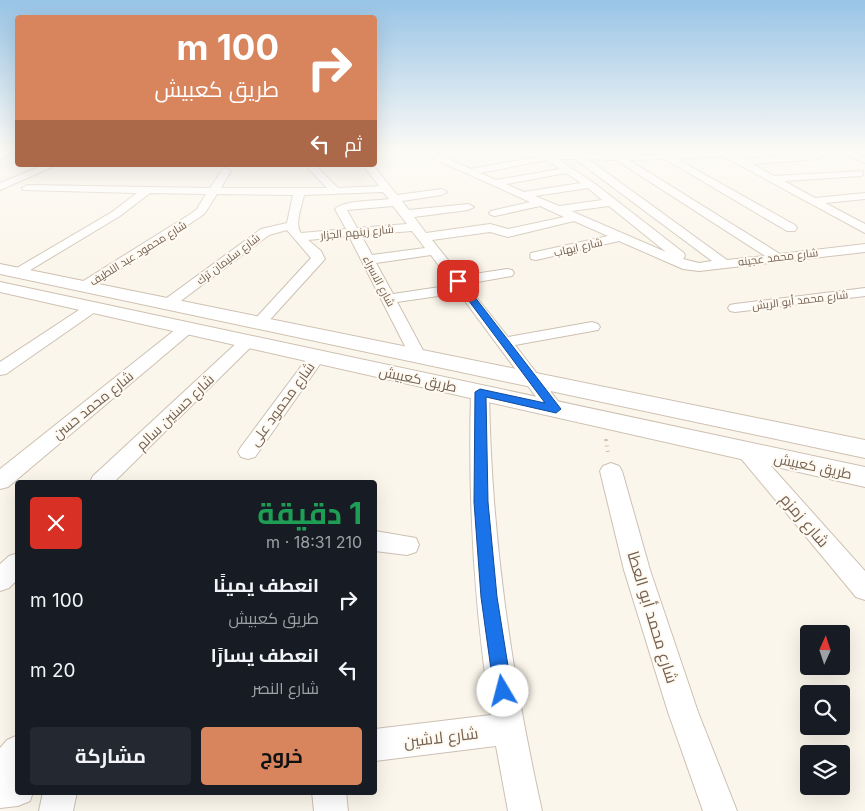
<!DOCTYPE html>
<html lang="ar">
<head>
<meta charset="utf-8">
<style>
	body { margin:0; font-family:Inter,Cairo,sans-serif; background:#242831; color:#f1f3f6; direction:rtl; height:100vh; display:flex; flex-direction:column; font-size:19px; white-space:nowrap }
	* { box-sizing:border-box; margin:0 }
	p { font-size:16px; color:#9ea1a6 }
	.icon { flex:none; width:28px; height:28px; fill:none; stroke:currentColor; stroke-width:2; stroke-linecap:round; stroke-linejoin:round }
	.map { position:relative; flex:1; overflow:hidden; direction:ltr }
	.details { position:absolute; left:15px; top:480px; width:362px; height:315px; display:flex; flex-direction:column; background:#171b24; border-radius:5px; box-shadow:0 5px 20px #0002; direction:rtl }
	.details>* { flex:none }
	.top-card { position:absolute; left:15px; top:15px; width:362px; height:152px; border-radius:5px; box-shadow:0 5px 20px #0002; direction:rtl; background:#d8845d; color:#fff; overflow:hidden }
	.needle { width:32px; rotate:3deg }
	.fabs { position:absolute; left:800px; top:625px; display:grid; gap:10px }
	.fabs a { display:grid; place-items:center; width:50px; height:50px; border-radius:5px; background:#171b24; box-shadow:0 5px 20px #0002; font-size:25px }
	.pin { position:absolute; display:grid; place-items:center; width:42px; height:42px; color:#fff; margin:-21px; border-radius:10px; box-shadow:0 2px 8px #0006 }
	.me { position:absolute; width:55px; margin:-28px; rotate:352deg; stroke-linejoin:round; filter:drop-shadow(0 0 4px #0008) }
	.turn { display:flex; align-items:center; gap:18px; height:105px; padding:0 15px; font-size:22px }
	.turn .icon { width:65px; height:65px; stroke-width:2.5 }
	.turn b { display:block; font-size:35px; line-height:42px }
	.then { display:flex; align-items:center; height:48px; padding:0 15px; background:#0003; gap:10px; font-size:19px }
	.round { display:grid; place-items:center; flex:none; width:52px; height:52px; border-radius:5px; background:#242831 }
	.overview { display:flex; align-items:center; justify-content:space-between; height:85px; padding:0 15px }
	h1 { font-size:30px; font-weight:700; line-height:38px; color:#1e9e55 }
	.button { display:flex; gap:10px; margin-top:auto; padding:10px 15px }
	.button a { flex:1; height:58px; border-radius:5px; background:#d8845d; color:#111; font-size:20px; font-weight:700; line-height:58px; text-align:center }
	.button a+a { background:#242831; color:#f1f3f6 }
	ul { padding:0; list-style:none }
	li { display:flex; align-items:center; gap:15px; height:70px; padding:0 15px }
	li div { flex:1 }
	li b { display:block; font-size:19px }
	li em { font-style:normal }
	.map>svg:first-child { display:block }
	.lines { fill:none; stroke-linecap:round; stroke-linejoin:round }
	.minor-casing { stroke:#cdc0b2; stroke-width:2 }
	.tertiary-casing { stroke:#cdc0b2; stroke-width:2 }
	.path-far1 { stroke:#d3bda8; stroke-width:3; stroke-dasharray:1 4; stroke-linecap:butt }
	.path { stroke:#d3bda8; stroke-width:4; stroke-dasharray:1 4.5; stroke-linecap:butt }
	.minor { fill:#fff; fill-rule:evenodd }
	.tertiary { fill:#fff; fill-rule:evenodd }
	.route { fill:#1a73e8; stroke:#114b97 }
	.labels { text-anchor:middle; stroke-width:4; stroke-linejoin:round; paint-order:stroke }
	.far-street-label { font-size:11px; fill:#746050; stroke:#fefaf2 }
	.street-label { font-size:14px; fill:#746050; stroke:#fefaf2 }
	.near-street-label { font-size:16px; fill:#746050; stroke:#fefaf2 }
</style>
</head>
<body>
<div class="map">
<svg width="865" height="811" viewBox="0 0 865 811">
	<rect width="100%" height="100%" fill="#fbf6eb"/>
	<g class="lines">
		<defs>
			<g id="minor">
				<path d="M 3,152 L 15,152 L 0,160 L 0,154 Z"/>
				<path d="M 419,152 L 432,152 L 471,169 L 542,156 L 545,152 L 644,155 L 731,152 L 743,159 L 817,154 L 822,157 L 820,159 L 752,164 L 774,176 L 863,171 L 863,175 L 860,176 L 784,181 L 815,198 L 865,193 L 865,199 L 825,203 L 865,224 L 865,233 L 723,156 L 677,159 L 795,225 L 797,228 L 795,231 L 787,231 L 665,159 L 629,160 L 780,254 L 865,244 L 865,252 L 699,271 L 683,269 L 619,241 L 536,260 L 531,259 L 530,256 L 531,253 L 608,236 L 574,221 L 508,237 L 490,232 L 432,240 L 461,276 L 507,269 L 512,270 L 514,273 L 512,276 L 466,284 L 508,337 L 592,322 L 598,324 L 600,327 L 598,330 L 515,345 L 564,409 L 562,413 L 555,415 L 548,413 L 459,293 L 397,302 L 425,354 L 423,358 L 411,358 L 349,236 L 308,240 L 321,251 L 325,259 L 266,324 L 256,324 L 253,321 L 311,258 L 287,230 L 269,235 L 174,306 L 164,306 L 162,303 L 164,300 L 261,229 L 287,223 L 293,195 L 217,194 L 205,213 L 200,217 L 90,289 L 80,289 L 78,286 L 80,283 L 192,213 L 197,209 L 206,194 L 150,193 L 120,216 L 22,275 L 17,276 L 10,272 L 112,212 L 137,193 L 23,190 L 22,188 L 27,185 L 210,188 L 223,169 L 226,168 L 231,171 L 221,188 L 327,188 L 305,165 L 315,165 L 338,188 L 379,186 L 363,165 L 373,165 L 397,195 L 442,189 L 447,192 L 442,195 L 402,201 L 409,210 L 468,204 L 474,207 L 468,210 L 414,217 L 426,233 L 490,224 L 508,229 L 564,217 L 540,206 L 495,216 L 491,215 L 489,213 L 491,211 L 530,202 ZM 558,159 L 575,159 L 712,261 L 699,263 L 683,259 L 685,256 L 684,253 L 594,183 ZM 588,159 L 616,160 L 765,256 L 727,260 ZM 547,160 L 560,169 L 496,180 L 480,173 ZM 566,173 L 581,183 L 524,192 L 506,184 ZM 588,188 L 602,200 L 559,206 L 535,196 ZM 383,192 L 389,199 C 376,201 344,200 335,209 L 346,229 L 301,233 C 294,224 302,206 304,195 ZM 393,206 L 407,224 L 357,228 L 347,210 ZM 609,206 L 666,252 L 571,211 ZM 412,231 L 425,248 L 372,255 L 361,235 ZM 431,255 L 453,285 L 393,294 L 376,263 Z"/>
				<path d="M 840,152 L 853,152 L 865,157 L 865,163 Z"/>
				<path d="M 44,165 L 57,165 L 0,190 L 0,183 Z"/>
				<path d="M 865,288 L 865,296 L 735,312 L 730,311 L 728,308 L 730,305 L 735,304 Z"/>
				<path d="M 93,303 L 98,304 L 100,307 L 98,310 L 6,374 L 0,375 L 0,362 L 88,304 Z"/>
				<path d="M 187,323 L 193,325 L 195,328 L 193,331 L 8,487 L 0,489 L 0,469 L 181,325 Z"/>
				<path d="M 248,336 L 254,338 L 256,341 L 254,344 L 114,482 L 90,482 L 93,476 L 242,338 Z"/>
				<path d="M 317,352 L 323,353 L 325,357 L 255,457 L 248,459 L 241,457 L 238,452 L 241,447 L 311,353 Z"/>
				<path d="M 480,386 L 486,388 L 489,392 C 491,535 511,671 542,811 L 508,811 L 496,746 L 375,761 L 375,729 L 491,715 C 474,608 468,500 471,392 L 474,388 Z"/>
				<path d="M 746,444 L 753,446 L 865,571 L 865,600 L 856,597 L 739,456 L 736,451 L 739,446 Z"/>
				<path d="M 611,463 L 619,466 L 622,471 L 650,570 L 698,712 L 737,811 L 703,811 L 668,712 L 624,570 L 600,471 L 603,466 Z"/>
				<path d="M 375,531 L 416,538 L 419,545 L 416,552 L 407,555 L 375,551 Z"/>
				<path d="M 18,553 L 18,579 L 9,588 L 0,591 L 0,564 L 9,556 Z"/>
				<path d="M 18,735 L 18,792 L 33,792 L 30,801 L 18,806 L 0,808 L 0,748 L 7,740 Z"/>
				<path d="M 43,792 L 77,792 L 73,811 L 39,811 Z"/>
				<path d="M 312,792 L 346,792 L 348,811 L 314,811 Z"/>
			</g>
			<g id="tertiary">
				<path d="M 0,264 L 865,440 L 865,458 L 0,274 Z"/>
				<path d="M 0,282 L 865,467 L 865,487 L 0,292 Z"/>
			</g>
		</defs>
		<use href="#minor" class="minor-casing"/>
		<use href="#tertiary" class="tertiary-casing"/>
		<path class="path-far1" d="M 606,439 L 606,441"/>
		<path class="path" d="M 606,440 L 608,453"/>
		<use href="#minor" class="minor"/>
		<use href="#tertiary" class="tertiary"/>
	</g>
	<linearGradient id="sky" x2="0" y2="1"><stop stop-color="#98c4e6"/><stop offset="0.57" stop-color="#fdfbf6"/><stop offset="1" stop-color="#fdfbf6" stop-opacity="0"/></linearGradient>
	<rect width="865" height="266" fill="url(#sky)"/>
	<path class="route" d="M 458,278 L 461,279 L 561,409 L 556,413 L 486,397 L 488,502 L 497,597 L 512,691 L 509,698 L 503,700 L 496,698 L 494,691 L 481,597 L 474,502 L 475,392 L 480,389 L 545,403 L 454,281 Z"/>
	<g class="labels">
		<g class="far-street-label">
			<text transform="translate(357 232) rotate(-5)" y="4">شارع زينهم الجزار</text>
			<text transform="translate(578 247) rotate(-13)" y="4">شارع ايهاب</text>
			<text transform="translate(138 253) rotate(-32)" y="4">شارع محمود عبد اللطيف</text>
			<text transform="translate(778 257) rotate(-7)" y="4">شارع محمد عجينه</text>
			<text transform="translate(228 259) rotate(-37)" y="4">شارع سليمان ترك</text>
			<text transform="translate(379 281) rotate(62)" y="4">شارع الاسراء</text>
			<text transform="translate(800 300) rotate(-7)" y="4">شارع محمد أبو الريش</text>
		</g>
		<g class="street-label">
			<text transform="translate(418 379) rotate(12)" y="5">طريق كعبيش</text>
			<text transform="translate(282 404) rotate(-54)" y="5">شارع محمود على</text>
			<text transform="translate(93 405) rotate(-39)" y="5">شارع محمد حسن</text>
			<text transform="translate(175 412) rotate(-44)" y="5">شارع حسنين سالم</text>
			<text transform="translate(813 466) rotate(12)" y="5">طريق كعبيش</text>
		</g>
		<g class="near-street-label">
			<text transform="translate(805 520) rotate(49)" y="6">شارع زمزم</text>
			<text transform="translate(653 617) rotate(73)" y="6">شارع محمد أبو العطا</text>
			<text transform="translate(441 737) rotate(-7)" y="6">شارع لاشين</text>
		</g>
	</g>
</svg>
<div class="fabs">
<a><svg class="needle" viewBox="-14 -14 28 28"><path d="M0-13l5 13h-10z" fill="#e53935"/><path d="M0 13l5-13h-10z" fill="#9ea1a6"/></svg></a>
<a><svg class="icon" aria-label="search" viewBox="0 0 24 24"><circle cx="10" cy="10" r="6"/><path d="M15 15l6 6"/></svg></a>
<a><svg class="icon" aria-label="layers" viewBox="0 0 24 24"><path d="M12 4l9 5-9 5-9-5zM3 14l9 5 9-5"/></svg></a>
</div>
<div class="pin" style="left:458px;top:281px;background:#d93025"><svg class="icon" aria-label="arrive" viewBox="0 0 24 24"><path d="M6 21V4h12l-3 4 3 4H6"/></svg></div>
<svg class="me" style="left:503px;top:691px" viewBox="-20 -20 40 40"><circle r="19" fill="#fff"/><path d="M0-13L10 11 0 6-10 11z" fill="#1a73e8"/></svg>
<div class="top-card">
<div class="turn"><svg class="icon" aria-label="right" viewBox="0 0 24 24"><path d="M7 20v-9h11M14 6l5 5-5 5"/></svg><div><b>100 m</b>طريق كعبيش</div></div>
<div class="then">ثم<svg class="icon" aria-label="left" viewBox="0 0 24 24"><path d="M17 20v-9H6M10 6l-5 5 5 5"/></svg></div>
</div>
<section class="details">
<div class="overview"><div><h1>1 دقيقة</h1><p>210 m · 18:31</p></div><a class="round" style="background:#d93025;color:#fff"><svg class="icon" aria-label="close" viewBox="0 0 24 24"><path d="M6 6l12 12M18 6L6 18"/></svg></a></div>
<ul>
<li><svg class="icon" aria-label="right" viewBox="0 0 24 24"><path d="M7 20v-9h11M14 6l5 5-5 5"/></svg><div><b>انعطف يمينًا</b><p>طريق كعبيش</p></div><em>100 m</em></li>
<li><svg class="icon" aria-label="left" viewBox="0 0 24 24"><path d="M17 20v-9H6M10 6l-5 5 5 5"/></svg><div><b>انعطف يسارًا</b><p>شارع النصر</p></div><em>20 m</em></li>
</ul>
<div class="button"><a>خروج</a><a>مشاركة</a></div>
</section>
</div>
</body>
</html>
